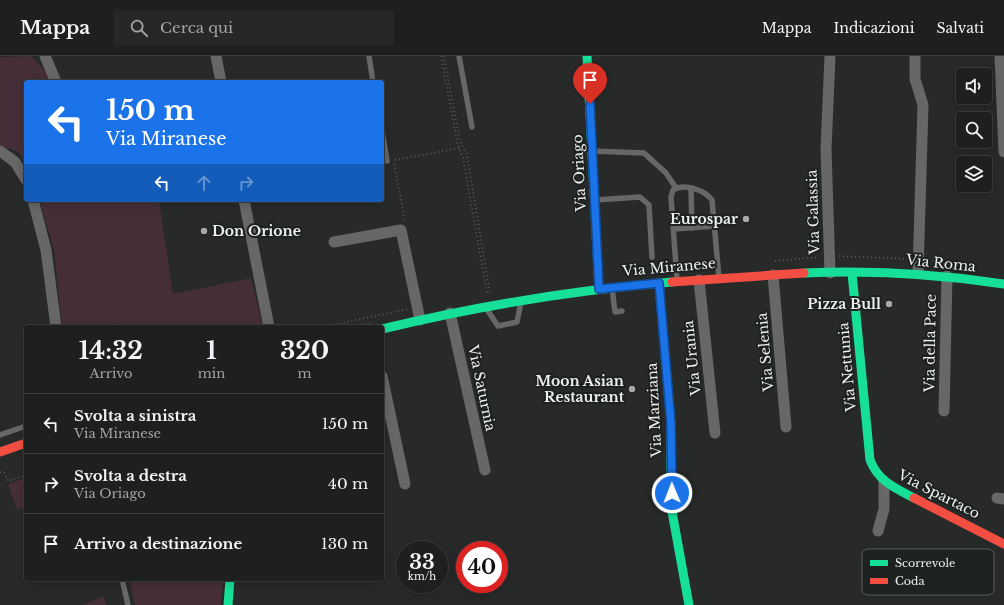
<!DOCTYPE html>
<html lang="it">
<head>
<meta charset="utf-8">
<style>
	body { margin:0; font-family:"Libre Baskerville",serif; background:#262728; color:#f1f3f6; height:100vh; display:flex; flex-direction:column; font-size:15px; white-space:nowrap }
	* { box-sizing:border-box; margin:0 }
	p { font-size:13px; color:#a1a2a4 }
	.icon { flex:none; width:22px; height:22px; fill:none; stroke:currentColor; stroke-width:2; stroke-linecap:round; stroke-linejoin:round }
	.map { position:relative; flex:1; overflow:hidden }
	.panel { position:absolute; left:24px; top:269px; width:360px; height:256px; display:flex; flex-direction:column; background:#1e1f1f; border-radius:4px; box-shadow:0 2px 10px #0003,0 0 0 1px #3c3d3d }
	.panel>* { flex:none }
	.banner { position:absolute; left:24px; top:24px; width:360px; height:122px; border-radius:4px; box-shadow:0 2px 10px #0003,0 0 0 1px #3c3d3d; background:#1a73e8; color:#fff; overflow:hidden }
	.fabs { position:absolute; left:956px; top:12px; display:grid; gap:8px }
	.fabs a { display:grid; place-items:center; width:36px; height:36px; border-radius:4px; background:#1e1f1f; box-shadow:0 2px 10px #0003,0 0 0 1px #3c3d3d; font-size:20px }
	.speed { position:absolute; left:396px; top:485px; display:flex; gap:8px; font-size:20px; font-weight:700; text-align:center }
	.speed>* { display:grid; place-content:center; width:52px; height:52px; border-radius:50%; background:#1e1f1f; box-shadow:0 2px 10px #0003,0 0 0 1px #3c3d3d; line-height:1 }
	.speed small { font-size:10px; font-weight:400 }
	.speed .limit { border:6px solid #d22; background:#fff; color:#111 }
	.pin { position:absolute; display:grid; place-items:center; width:34px; height:34px; color:#fff; margin:-41px -17px; border-radius:50% 50% 50% 0; rotate:-45deg; box-shadow:0 0 4px #0007 }
	.pin .icon { rotate:45deg }
	.me { position:absolute; width:44px; margin:-22px; rotate:359deg; stroke-linejoin:round; filter:drop-shadow(0 0 3px #0008) }
	.turn { display:flex; align-items:center; gap:14px; height:84px; padding:0 16px; font-size:18px }
	.turn .icon { width:52px; height:52px; stroke-width:2.5 }
	.turn b { display:block; font-size:28px; line-height:34px }
	.lanes { display:flex; align-items:center; height:38px; padding:0 16px; background:#0003; justify-content:center; gap:20px; direction:ltr }
	.lanes .off { opacity:.35 }
	.eta { display:flex; justify-content:space-evenly; align-items:center; height:68px; text-align:center }
	.eta b { font-size:24px; font-weight:700; line-height:28px }
	ul { padding:0; list-style:none }
	li { display:flex; align-items:center; gap:12px; height:60px; padding:0 16px; border-top:1px solid #3c3d3d }
	li div { flex:1 }
	li b { display:block; font-size:15px }
	li em { font-style:normal }
	header { display:flex; align-items:center; gap:24px; box-sizing:border-box; height:56px; padding:0 20px; background:#1e1f1f; border-bottom:1px solid #3c3d3d }
	header strong { font-size:19px }
	nav { display:flex; gap:22px; margin-inline-start:auto; font-size:14px }
	.search { width:280px; height:36px; background:#262728; display:flex; align-items:center; gap:10px; box-sizing:border-box; padding:0 14px; border-radius:4px; color:#a1a2a4; font-size:15px }
	.map>svg:first-child { display:block }
	.green { fill:#452e37 }
	.lines { fill:none; stroke-linecap:round; stroke-linejoin:round }
	.path { stroke:#626463; stroke-width:1.5; stroke-dasharray:1 3; stroke-linecap:butt }
	.lane { stroke:#666766; stroke-width:5.5 }
	.street { stroke:#666766; stroke-width:11 }
	.fast { stroke:#16e098; stroke-width:9 }
	.jam { stroke:#f24e42; stroke-width:9 }
	.route-casing { stroke:#114b97; stroke-width:10 }
	.route { stroke:#1a73e8; stroke-width:7 }
	.poi-dot { fill:#a8aaa9; stroke:#1d211f; stroke-width:1.5 }
	.labels { text-anchor:middle; stroke-width:4; stroke-linejoin:round; paint-order:stroke }
	.street-label { font-size:14px; fill:#edefee; stroke:#1d211f }
	.poi-label { font-size:14px; font-weight:bold; fill:#edefee; stroke:#1d211f; text-anchor:end }
	.key { fill:#1d211f; stroke:#5b5f5d; stroke-width:1 }
	.key-label { font-size:11px; fill:#edefee }
</style>
</head>
<body>
<header>
<strong>Mappa</strong>
<div class="search"><svg class="icon" aria-label="search" viewBox="0 0 24 24"><circle cx="10" cy="10" r="6"/><path d="M15 15l6 6"/></svg>Cerca qui</div>
<nav><a>Mappa</a><a>Indicazioni</a><a>Salvati</a></nav>
</header>
<div class="map">
<svg width="1004" height="549" viewBox="0 0 1004 549">
	<rect width="100%" height="100%" fill="#282929"/>
	<g class="green">
		<path d="M 31,0 L 44,14 L 50,15 L 53,26 L 26,26 L 26,110 L 18,96 L 0,89 L 0,1 Z"/>
		<path d="M 39,144 L 159,144 L 173,238 L 251,222 L 263,271 L 118,271 L 116,267 L 105,271 L 62,271 L 54,194 Z"/>
		<path d="M 26,422 L 26,450 L 17,454 L 8,428 Z"/>
		<path d="M 129,523 L 223,523 L 221,549 L 135,549 Z"/>
		<path d="M 103,540 L 107,549 L 83,549 Z"/>
	</g>
	<g class="lines">
		<g class="path">
			<path d="M 441,0 L 457,86 L 463,102 L 487,237"/>
			<path d="M 444,0 L 460,85 L 467,99 L 490,237"/>
			<path d="M 395,104 L 460,92"/>
			<path d="M 394,108 L 405,165"/>
			<path d="M 839,200 L 909,203"/>
			<path d="M 929,204 L 963,209"/>
			<path d="M 775,205 L 819,201"/>
			<path d="M 324,271 L 408,253"/>
			<path d="M 352,271 L 373,266"/>
			<path d="M 0,416 L 5,417 L 8,425 L 26,419"/>
		</g>
		<g class="lane">
			<path d="M 369,0 L 373,26"/>
			<path d="M 459,0 L 472,71"/>
			<path d="M 382,74 L 387,105"/>
			<path d="M 592,95 L 644,97 L 666,117 L 676,132"/>
			<path d="M 691,132 L 692,172"/>
			<path d="M 595,144 L 640,141 L 649,149 L 652,201"/>
			<path d="M 674,173 L 715,170"/>
			<path d="M 677,224 L 671,141 L 673,134 C 684,127 705,134 712,144 L 719,222"/>
			<path d="M 612,232 L 615,256 L 622,255"/>
			<path d="M 486,252 L 498,270 L 517,266 L 521,246"/>
			<path d="M 0,379 L 26,370"/>
			<path d="M 122,523 L 128,549"/>
		</g>
		<g class="street">
			<path d="M 45,0 L 56,26"/>
			<path d="M 216,0 L 221,26"/>
			<path d="M 915,0 L 915,23 L 923,49 L 918,217"/>
			<path d="M 1000,0 L 1004,96"/>
			<path d="M 0,95 L 15,106 L 26,124"/>
			<path d="M 33,144 L 46,194 L 56,271"/>
			<path d="M 244,144 L 269,271"/>
			<path d="M 334,186 L 401,174 L 420,264"/>
			<path d="M 830,217 L 826,93 L 830,0"/>
			<path d="M 773,219 L 786,371"/>
			<path d="M 699,224 L 715,377"/>
			<path d="M 450,257 L 485,414"/>
			<path d="M 382,320 L 405,428"/>
			<path d="M 944,355 L 947,220"/>
			<path d="M 997,442 L 1004,443"/>
			<path d="M 878,475 L 884,453 L 884,425"/>
		</g>
		<g class="fast">
			<path d="M 587,0 L 599,233"/>
			<path d="M 804,217 C 871,214 938,218 1004,228"/>
			<path d="M 852,217 L 870,404 C 878,425 895,432 914,442"/>
			<path d="M 659,227 L 671,368 L 671,450 L 689,549"/>
			<path d="M 382,273 C 478,250 574,234 672,226"/>
			<path d="M 228,549 L 230,523"/>
		</g>
		<g class="jam">
			<path d="M 672,226 L 804,217"/>
			<path d="M 0,396 L 26,387"/>
			<path d="M 914,442 L 1004,488"/>
		</g>
	</g>
	<g class="lines">
		<defs>
			<path id="route" d="M 590,48 L 599,233 L 659,227 L 671,368 L 672,437"/>
		</defs>
		<use href="#route" class="route-casing"/>
		<use href="#route" class="route"/>
	</g>
	<g class="poi-dot">
		<circle cx="746" cy="163" r="4"/>
		<circle cx="204" cy="175" r="4"/>
		<circle cx="889" cy="248" r="4"/>
		<circle cx="632" cy="333" r="4"/>
	</g>
	<g class="labels">
		<g class="street-label">
			<text transform="translate(579 117) rotate(-93)" y="5">Via Oriago</text>
			<text transform="translate(813 156) rotate(-92)" y="5">Via Galassia</text>
			<text transform="translate(941 207) rotate(6)" y="5">Via Roma</text>
			<text transform="translate(669 211) rotate(-5)" y="5">Via Miranese</text>
			<text transform="translate(930 287) rotate(-89)" y="5">Via della Pace</text>
			<text transform="translate(765 296) rotate(-95)" y="5">Via Selenia</text>
			<text transform="translate(692 302) rotate(-96)" y="5">Via Urania</text>
			<text transform="translate(847 311) rotate(-95)" y="5">Via Nettunia</text>
			<text transform="translate(482 332) rotate(78)" y="5">Via Saturnia</text>
			<text transform="translate(654 354) rotate(-93)" y="5">Via Marziana</text>
			<text transform="translate(939 438) rotate(27)" y="5">Via Spartaco</text>
		</g>
		<g class="poi-label">
			<text x="738" y="168">Eurospar</text>
			<text x="212" y="180" text-anchor="start">Don Orione</text>
			<text x="881" y="253">Pizza Bull</text>
			<text x="624" y="330">Moon Asian<tspan x="624" dy="16">Restaurant</tspan></text>
		</g>
	</g>
	<rect x="862" y="493" width="132" height="46" rx="6" class="key"/>
	<rect x="870" y="504" width="18" height="6" fill="#16e098"/>
	<rect x="870" y="522" width="18" height="6" fill="#f24e42"/>
	<g class="key-label">
		<text x="895" y="511">Scorrevole</text>
		<text x="895" y="529">Coda</text>
	</g>
</svg>
<div class="fabs">
<a><svg class="icon" aria-label="sound" viewBox="0 0 24 24"><path d="M4 9h4l5-4v14l-5-4H4zM17 9q2 3 0 6"/></svg></a>
<a><svg class="icon" aria-label="search" viewBox="0 0 24 24"><circle cx="10" cy="10" r="6"/><path d="M15 15l6 6"/></svg></a>
<a><svg class="icon" aria-label="layers" viewBox="0 0 24 24"><path d="M12 4l9 5-9 5-9-5zM3 14l9 5 9-5"/></svg></a>
</div>
<div class="speed"><div>33<small>km/h</small></div><div class="limit">40</div></div>
<div class="pin" style="left:590px;top:48px;background:#d93025"><svg class="icon" aria-label="arrive" viewBox="0 0 24 24"><path d="M6 21V4h12l-3 4 3 4H6"/></svg></div>
<svg class="me" style="left:672px;top:437px" viewBox="-20 -20 40 40"><circle r="17" fill="#1a73e8" stroke="#fff" stroke-width="3"/><path d="M0-11L8 9 0 5-8 9z" fill="#fff"/></svg>
<div class="banner">
<div class="turn"><svg class="icon" aria-label="left" viewBox="0 0 24 24"><path d="M17 20v-9H6M10 6l-5 5 5 5"/></svg><div><b>150 m</b>Via Miranese</div></div>
<div class="lanes"><svg class="icon" aria-label="left" viewBox="0 0 24 24"><path d="M17 20v-9H6M10 6l-5 5 5 5"/></svg><svg class="icon off" aria-label="ahead" viewBox="0 0 24 24"><path d="M12 20V5M6 11l6-6 6 6"/></svg><svg class="icon off" aria-label="right" viewBox="0 0 24 24"><path d="M7 20v-9h11M14 6l5 5-5 5"/></svg></div>
</div>
<section class="panel">
<div class="eta">
<div><b>14:32</b><p>Arrivo</p></div>
<div><b>1</b><p>min</p></div>
<div><b>320</b><p>m</p></div>
</div>
<ul>
<li><svg class="icon" aria-label="left" viewBox="0 0 24 24"><path d="M17 20v-9H6M10 6l-5 5 5 5"/></svg><div><b>Svolta a sinistra</b><p>Via Miranese</p></div><em>150 m</em></li>
<li><svg class="icon" aria-label="right" viewBox="0 0 24 24"><path d="M7 20v-9h11M14 6l5 5-5 5"/></svg><div><b>Svolta a destra</b><p>Via Oriago</p></div><em>40 m</em></li>
<li><svg class="icon" aria-label="arrive" viewBox="0 0 24 24"><path d="M6 21V4h12l-3 4 3 4H6"/></svg><div><b>Arrivo a destinazione</b></div><em>130 m</em></li>
</ul>
</section>
</div>
</body>
</html>
